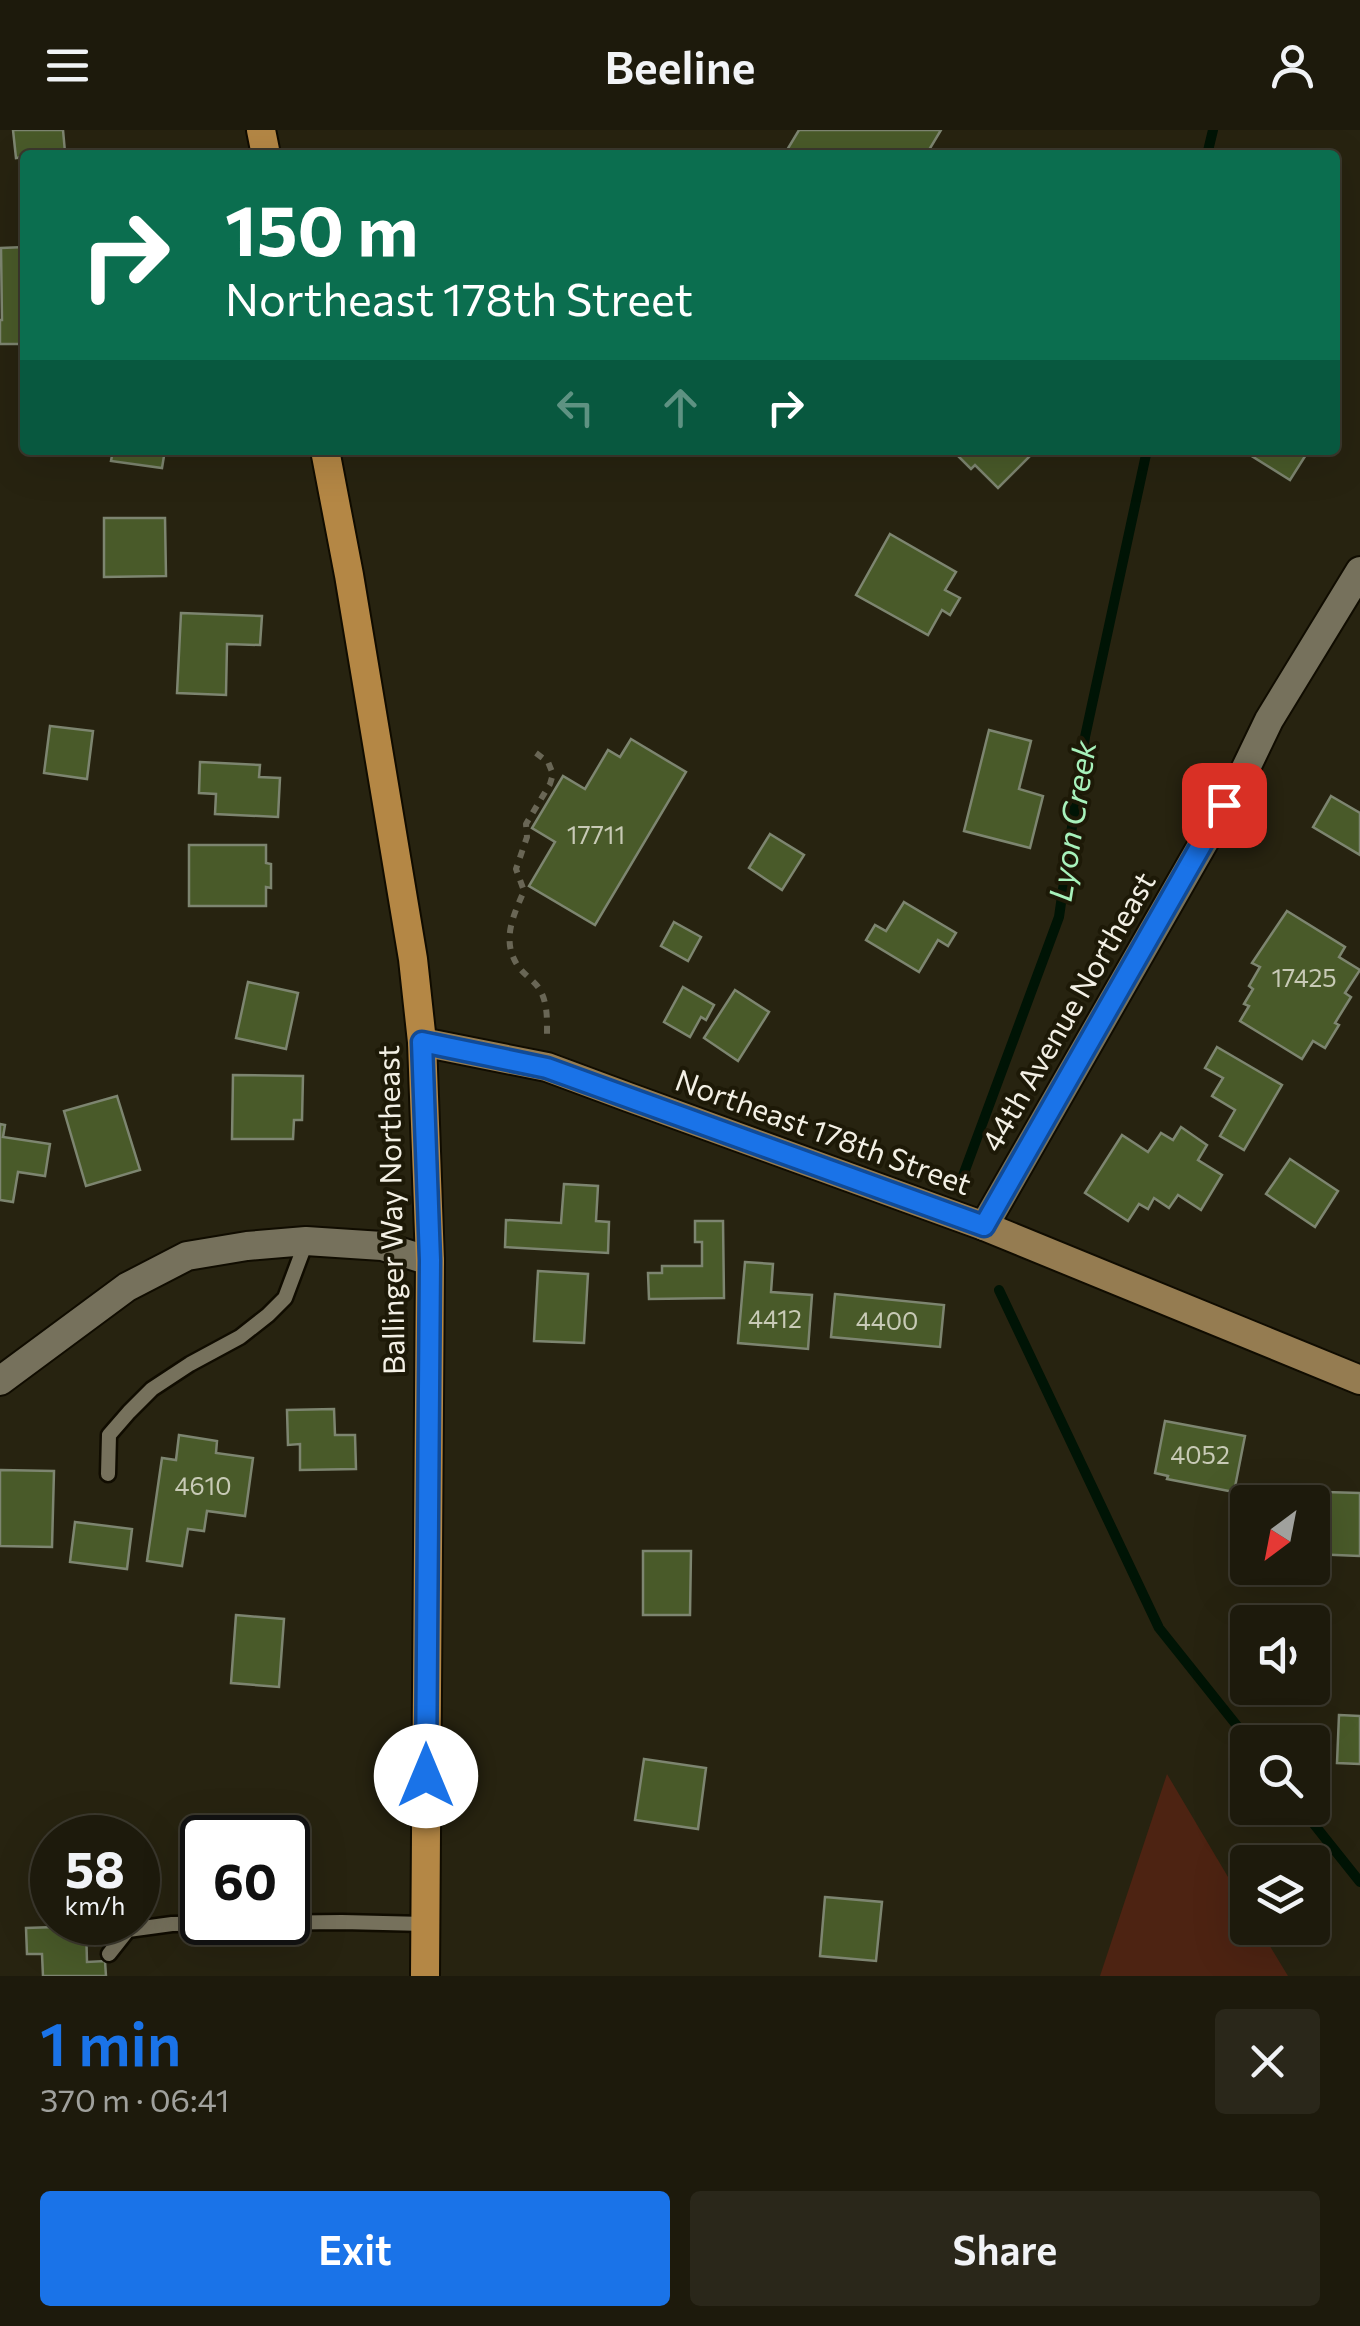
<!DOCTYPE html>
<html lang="en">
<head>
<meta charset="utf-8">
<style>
	body { margin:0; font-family:Commissioner,sans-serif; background:#2a271a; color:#f1f3f6; height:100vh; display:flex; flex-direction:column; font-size:38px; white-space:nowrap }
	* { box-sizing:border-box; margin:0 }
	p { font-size:32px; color:#a0a19d }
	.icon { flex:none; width:55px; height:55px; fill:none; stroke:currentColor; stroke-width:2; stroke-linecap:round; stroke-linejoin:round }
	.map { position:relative; height:1846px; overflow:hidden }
	.side { display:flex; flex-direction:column; background:#1d1a0c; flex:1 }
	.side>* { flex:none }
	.guide { position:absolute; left:20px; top:20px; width:1320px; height:305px; border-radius:10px; box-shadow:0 10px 40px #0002,0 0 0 2px #3b382d; background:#0b6e4f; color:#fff; overflow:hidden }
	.needle { width:65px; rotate:212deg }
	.buttons { position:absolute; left:1230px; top:1355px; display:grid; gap:20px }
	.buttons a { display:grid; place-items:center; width:100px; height:100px; border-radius:10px; background:#1d1a0c; box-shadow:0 10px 40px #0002,0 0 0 2px #3b382d; font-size:50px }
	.speed { position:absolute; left:30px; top:1685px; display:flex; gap:20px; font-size:50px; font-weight:700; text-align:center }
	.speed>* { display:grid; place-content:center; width:130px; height:130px; border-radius:50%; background:#1d1a0c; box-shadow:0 10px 40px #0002,0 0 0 2px #3b382d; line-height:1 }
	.speed small { font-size:25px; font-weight:400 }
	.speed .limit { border:5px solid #111; border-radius:15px; background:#fff; color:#111 }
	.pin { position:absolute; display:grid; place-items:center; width:85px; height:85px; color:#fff; margin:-42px; border-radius:20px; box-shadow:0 5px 15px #0006 }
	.me { position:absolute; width:110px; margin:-55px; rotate:0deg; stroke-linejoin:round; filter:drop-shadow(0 0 8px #0008) }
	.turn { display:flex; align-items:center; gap:35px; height:210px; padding:0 40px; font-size:45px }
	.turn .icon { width:130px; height:130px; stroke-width:2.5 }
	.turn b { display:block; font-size:70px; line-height:85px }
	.lanes { display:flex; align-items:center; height:95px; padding:0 40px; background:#0003; justify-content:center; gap:50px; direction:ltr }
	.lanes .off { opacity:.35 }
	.round { display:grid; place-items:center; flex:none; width:105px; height:105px; border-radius:10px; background:#2a271a }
	.overview { display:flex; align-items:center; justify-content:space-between; height:170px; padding:0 40px }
	h1 { font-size:60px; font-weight:600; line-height:75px; color:#1a73e8 }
	.primary-button { display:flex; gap:20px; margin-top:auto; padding:20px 40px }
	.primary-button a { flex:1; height:115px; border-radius:10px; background:#1a73e8; color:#fff; font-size:40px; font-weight:600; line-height:115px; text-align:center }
	.primary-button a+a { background:#2a271a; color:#f1f3f6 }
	header { display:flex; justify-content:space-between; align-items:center; height:130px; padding:0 40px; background:#1d1a0c; font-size:45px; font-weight:600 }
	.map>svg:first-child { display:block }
	.green { fill:#4d2312 }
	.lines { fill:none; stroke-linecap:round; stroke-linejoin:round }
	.stream { stroke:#001405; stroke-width:10 }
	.building { fill:#495a29; stroke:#7d8570; stroke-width:2.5 }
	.service-casing { stroke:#100c00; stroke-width:19 }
	.minor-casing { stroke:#100c00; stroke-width:32 }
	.secondary-casing { stroke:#100c00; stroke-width:32 }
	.primary-casing { stroke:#100c00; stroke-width:32 }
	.path { stroke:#696655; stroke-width:6; stroke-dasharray:8 8; stroke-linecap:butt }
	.service { stroke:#76715c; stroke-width:14 }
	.minor { stroke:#76715c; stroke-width:28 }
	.secondary { stroke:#957c51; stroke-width:28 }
	.primary { stroke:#b48745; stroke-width:28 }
	.route-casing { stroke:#114b97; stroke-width:25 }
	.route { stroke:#1a73e8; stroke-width:18 }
	.labels { text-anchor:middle; stroke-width:8; stroke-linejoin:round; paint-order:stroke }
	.number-label { font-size:25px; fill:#c8cab6 }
	.street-label { font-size:30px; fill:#f3f0e5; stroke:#1d1907 }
	.water-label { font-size:32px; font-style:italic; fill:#a7f2bb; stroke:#1d1907 }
</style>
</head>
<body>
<header><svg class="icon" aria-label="menu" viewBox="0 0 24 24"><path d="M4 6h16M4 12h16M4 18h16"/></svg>Beeline<svg class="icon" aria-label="person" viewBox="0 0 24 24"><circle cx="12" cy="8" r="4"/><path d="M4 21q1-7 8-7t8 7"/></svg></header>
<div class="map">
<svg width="1360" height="1846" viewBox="0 0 1360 1846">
	<rect width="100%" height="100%" fill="#272310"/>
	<path class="green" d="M 1167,1644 L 1247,1779 L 1248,1798 L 1259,1798 L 1288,1846 L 1100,1846 Z"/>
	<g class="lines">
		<g class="stream">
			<path d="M 1207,25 L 1213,0"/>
			<path d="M 961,1051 L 1059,787 L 1085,607 L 1147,320"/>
			<path d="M 999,1160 L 1159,1498 L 1250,1612"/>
			<path d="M 1301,1678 L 1360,1752"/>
		</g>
	</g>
	<g class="building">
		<path d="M 13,0 L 63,0 L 65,22 L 25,25 L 25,27 L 16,28 Z"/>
		<path d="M 799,0 L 941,0 L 926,25 L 784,25 Z"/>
		<path d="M 25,117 L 25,214 L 0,214 L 0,190 L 2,190 L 1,118 Z"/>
		<path d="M 113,320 L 165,320 L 162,338 L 111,331 Z"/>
		<path d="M 952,320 L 1036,320 L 998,358 L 975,335 L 971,339 Z"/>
		<path d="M 1242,320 L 1309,320 L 1290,350 Z"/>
		<path d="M 104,388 L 165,388 L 166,446 L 104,447 Z"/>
		<path d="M 890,404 L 956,442 L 945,460 L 960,468 L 950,485 L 942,480 L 928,505 L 856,465 Z"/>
		<path d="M 181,483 L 262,486 L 260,515 L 227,514 L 226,565 L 177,563 Z"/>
		<path d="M 50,596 L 93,601 L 87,649 L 44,643 Z"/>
		<path d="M 989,600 L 1031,611 L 1019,659 L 1043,666 L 1030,718 L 964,701 Z"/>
		<path d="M 631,609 L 686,642 L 595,795 L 529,756 L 555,712 L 532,698 L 563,646 L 585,659 L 608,620 L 620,627 Z"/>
		<path d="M 200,632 L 260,635 L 259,647 L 280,648 L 278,687 L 215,684 L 216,664 L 199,663 Z"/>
		<path d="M 1331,666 L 1360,683 L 1360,725 L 1313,697 Z"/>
		<path d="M 770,704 L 804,725 L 782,760 L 749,738 Z"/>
		<path d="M 189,715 L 266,715 L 266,733 L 271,734 L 271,758 L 266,757 L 266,776 L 189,776 Z"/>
		<path d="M 904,772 L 956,803 L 948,816 L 938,810 L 919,842 L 866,810 L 875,795 L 886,801 Z"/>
		<path d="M 1287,781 L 1345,817 L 1339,827 L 1360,840 L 1345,863 L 1351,867 L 1335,893 L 1339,895 L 1325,918 L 1313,911 L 1302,929 L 1240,891 L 1249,876 L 1244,874 L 1253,859 L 1249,856 L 1260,837 L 1252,833 Z"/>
		<path d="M 674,792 L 701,807 L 688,831 L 661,816 Z"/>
		<path d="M 248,852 L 298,863 L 286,919 L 236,908 Z"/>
		<path d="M 683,857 L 714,875 L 706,890 L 701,887 L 690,907 L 664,892 Z"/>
		<path d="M 735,860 L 769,882 L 738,931 L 704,908 Z"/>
		<path d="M 1217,917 L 1282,955 L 1244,1020 L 1220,1006 L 1235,980 L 1212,966 L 1223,948 L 1205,938 Z"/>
		<path d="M 233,945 L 303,946 L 302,990 L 294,990 L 293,1009 L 232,1009 Z"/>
		<path d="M 117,966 L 140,1040 L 86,1056 L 64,981 Z"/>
		<path d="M 0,994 L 5,995 L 3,1007 L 50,1014 L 45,1046 L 18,1042 L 13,1072 L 0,1070 Z"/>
		<path d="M 1181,997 L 1207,1015 L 1198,1030 L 1222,1045 L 1201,1080 L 1178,1065 L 1169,1078 L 1154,1068 L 1148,1079 L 1139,1074 L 1128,1091 L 1085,1063 L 1122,1005 L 1148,1022 L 1161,1003 L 1173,1010 Z"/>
		<path d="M 1290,1029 L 1338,1061 L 1315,1097 L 1266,1064 Z"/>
		<path d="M 564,1054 L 598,1056 L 596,1091 L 609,1092 L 608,1123 L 505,1117 L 506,1090 L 561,1093 Z"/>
		<path d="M 695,1091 L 723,1091 L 724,1168 L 649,1169 L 648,1143 L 662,1143 L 662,1136 L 702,1136 L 702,1112 L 695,1112 Z"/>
		<path d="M 745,1132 L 773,1134 L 771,1162 L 812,1165 L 808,1219 L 738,1213 Z"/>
		<path d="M 538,1141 L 588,1144 L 584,1213 L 534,1211 Z"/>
		<path d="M 835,1164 L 944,1175 L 940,1217 L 831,1207 Z"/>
		<path d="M 334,1279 L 335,1305 L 355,1305 L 356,1339 L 300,1340 L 300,1314 L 288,1315 L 287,1280 Z"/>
		<path d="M 1165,1291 L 1245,1306 L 1234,1362 L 1167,1349 L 1168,1346 L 1155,1343 Z"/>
		<path d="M 179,1305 L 217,1311 L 216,1323 L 253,1328 L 245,1386 L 207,1381 L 204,1401 L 188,1399 L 182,1436 L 147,1431 L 162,1328 L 176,1330 Z"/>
		<path d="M 0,1340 L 54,1341 L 52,1417 L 0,1416 Z"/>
		<path d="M 1290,1361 L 1360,1363 L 1360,1426 L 1312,1424 L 1312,1372 L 1290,1372 Z"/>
		<path d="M 75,1392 L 132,1399 L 127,1439 L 70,1432 Z"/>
		<path d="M 643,1421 L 691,1421 L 690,1485 L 643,1485 Z"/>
		<path d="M 236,1485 L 284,1489 L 279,1557 L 231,1553 Z"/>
		<path d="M 1339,1585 L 1360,1586 L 1360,1634 L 1337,1633 Z"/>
		<path d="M 644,1629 L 706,1638 L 698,1699 L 635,1690 Z"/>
		<path d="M 825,1767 L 882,1772 L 876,1831 L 820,1826 Z"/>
		<path d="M 86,1796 L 87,1832 L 105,1831 L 106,1846 L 43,1846 L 42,1824 L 27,1824 L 26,1798 Z"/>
	</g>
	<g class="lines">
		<defs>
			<g id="service">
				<path d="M 108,1344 L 109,1305 L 129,1282 L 152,1259 L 190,1234 L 240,1207 L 268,1185 L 285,1168 L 306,1112"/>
				<path d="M 109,1824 L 128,1800 L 172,1794 L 342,1792 L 425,1794"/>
			</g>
			<g id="minor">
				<path d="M 984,1096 L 1244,642 L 1269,590 L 1360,441"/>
				<path d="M 0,1251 L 127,1157 L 187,1126 L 247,1116 L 306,1111 L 382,1116 L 430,1131"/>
			</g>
			<path id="secondary" d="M 422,912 L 547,937 L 628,967 L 984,1096 L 1360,1250"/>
			<g id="primary">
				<path d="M 261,0 L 266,25"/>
				<path d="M 325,320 L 349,445 L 413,829 L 422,912 L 430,1131 L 425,1846"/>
			</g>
		</defs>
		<use href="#service" class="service-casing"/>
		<use href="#minor" class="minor-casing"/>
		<use href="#secondary" class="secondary-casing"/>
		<use href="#primary" class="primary-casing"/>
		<path class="path" d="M 536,623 L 548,632 L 553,644 L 550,654 L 526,694 L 527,707 L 516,739 L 524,761 C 513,786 501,811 518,836 C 524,845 535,851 540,860 C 548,874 547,891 547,907"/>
		<use href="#service" class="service"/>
		<use href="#minor" class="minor"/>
		<use href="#secondary" class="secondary"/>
		<use href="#primary" class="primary"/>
	</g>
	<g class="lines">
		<defs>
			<path id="route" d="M 426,1646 L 430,1130 L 422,912 L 547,938 L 984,1096 L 1224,675"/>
		</defs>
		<use href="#route" class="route-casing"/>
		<use href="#route" class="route"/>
	</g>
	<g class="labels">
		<g class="number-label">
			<text x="596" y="714">17711</text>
			<text x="1304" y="857">17425</text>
			<text x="775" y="1198">4412</text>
			<text x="887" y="1200">4400</text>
			<text x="1200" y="1334">4052</text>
			<text x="203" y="1365">4610</text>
		</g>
		<g class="street-label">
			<text transform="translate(1069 882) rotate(-60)" y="10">44th Avenue Northeast</text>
			<text transform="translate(823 1003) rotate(20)" y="10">Northeast 178th Street</text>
			<text transform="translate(392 1080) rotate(-91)" y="10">Ballinger Way Northeast</text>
		</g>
		<g class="water-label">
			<text transform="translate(1073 691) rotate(-81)" y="11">Lyon Creek</text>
		</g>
	</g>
</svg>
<div class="buttons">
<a><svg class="needle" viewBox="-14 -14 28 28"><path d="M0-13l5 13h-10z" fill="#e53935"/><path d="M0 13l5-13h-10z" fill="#a0a19d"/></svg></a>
<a><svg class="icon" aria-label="sound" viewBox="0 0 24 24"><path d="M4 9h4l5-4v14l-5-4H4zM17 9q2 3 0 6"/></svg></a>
<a><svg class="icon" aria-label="search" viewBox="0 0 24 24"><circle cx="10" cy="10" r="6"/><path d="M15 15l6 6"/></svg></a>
<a><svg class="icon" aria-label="layers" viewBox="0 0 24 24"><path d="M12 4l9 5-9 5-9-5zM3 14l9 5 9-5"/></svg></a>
</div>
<div class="speed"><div>58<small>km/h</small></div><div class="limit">60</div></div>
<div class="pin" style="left:1224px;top:675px;background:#d93025"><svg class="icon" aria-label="arrive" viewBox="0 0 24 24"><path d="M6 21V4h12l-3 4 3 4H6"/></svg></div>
<svg class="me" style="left:426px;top:1646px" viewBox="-20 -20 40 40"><circle r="19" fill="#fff"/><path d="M0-13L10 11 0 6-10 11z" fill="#1a73e8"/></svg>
<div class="guide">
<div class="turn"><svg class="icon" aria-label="right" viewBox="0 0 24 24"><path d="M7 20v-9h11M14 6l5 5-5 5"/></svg><div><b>150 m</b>Northeast 178th Street</div></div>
<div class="lanes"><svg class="icon off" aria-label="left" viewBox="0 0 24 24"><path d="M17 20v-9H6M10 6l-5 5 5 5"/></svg><svg class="icon off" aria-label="ahead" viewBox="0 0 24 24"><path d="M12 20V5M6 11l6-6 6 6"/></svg><svg class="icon" aria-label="right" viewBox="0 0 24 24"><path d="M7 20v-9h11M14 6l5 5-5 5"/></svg></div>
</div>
</div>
<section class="side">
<div class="overview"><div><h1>1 min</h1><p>370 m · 06:41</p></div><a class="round"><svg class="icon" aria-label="close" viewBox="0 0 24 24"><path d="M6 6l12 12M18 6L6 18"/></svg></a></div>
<div class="primary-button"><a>Exit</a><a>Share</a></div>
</section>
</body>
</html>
